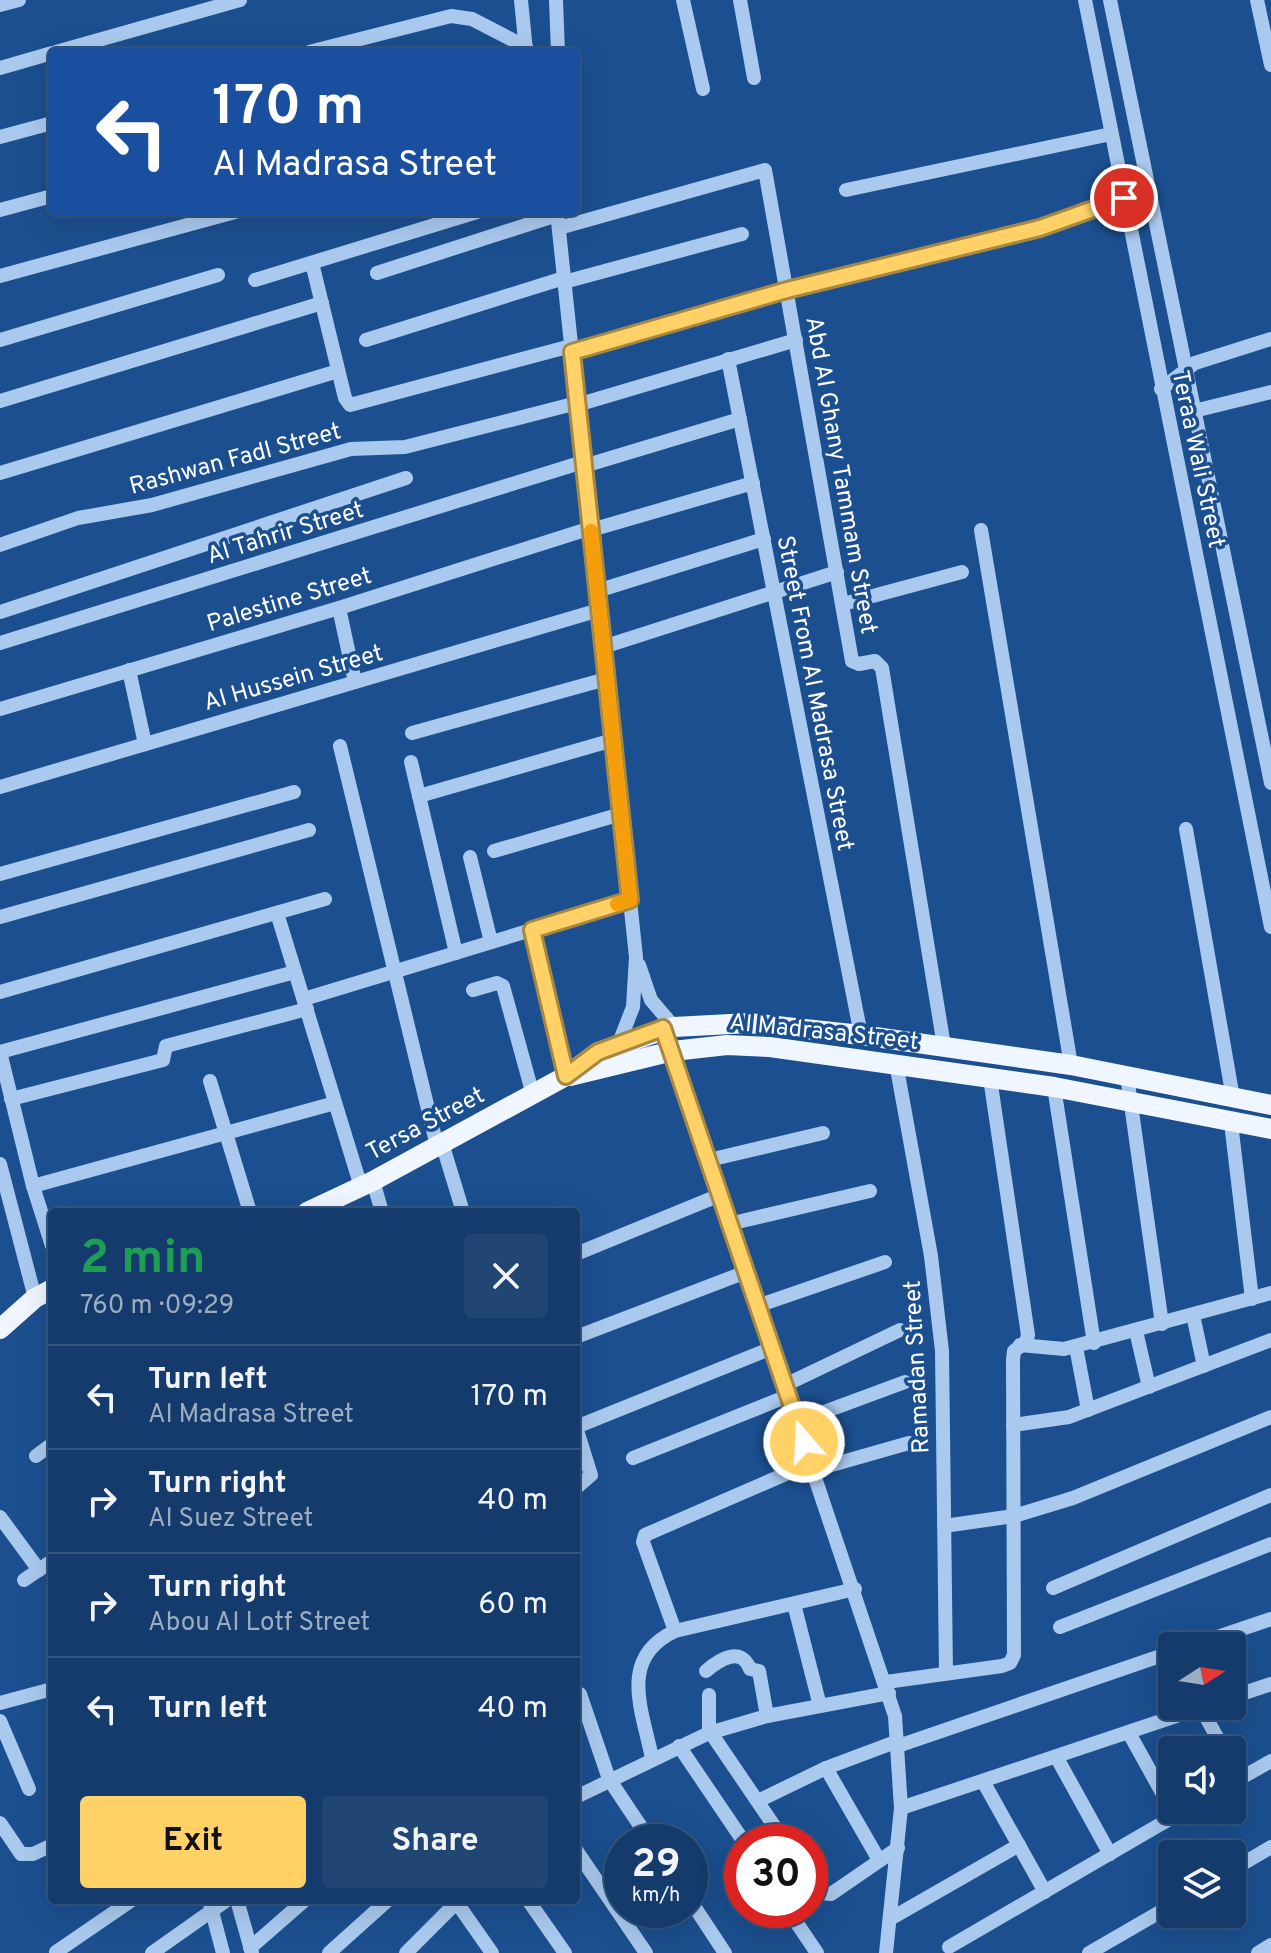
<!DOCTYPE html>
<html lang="en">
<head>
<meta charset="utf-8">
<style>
	body { margin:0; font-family:Overpass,sans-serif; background:#214673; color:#f1f3f6; height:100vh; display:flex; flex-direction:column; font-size:30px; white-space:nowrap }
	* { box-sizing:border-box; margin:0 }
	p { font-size:26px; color:#9dadc1 }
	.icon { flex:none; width:44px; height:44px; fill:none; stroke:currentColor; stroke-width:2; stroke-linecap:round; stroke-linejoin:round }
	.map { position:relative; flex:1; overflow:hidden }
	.panel { position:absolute; left:48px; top:1208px; width:532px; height:696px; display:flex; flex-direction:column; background:#143b6b; border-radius:8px; box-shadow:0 8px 32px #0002,0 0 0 2px #33557e }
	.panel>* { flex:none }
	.banner { position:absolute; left:48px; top:48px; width:532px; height:168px; border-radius:8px; box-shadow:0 8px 32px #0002,0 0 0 2px #33557e; background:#1a4fa0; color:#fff; overflow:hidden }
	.needle { width:52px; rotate:78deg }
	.tools { position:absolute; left:1158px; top:1632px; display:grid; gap:16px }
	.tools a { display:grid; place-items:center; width:88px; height:88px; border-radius:8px; background:#143b6b; box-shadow:0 8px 32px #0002,0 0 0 2px #33557e; font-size:40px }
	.speed { position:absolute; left:604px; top:1824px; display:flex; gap:16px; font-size:40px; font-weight:700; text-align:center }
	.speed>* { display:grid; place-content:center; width:104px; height:104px; border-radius:50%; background:#143b6b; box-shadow:0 8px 32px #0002,0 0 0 2px #33557e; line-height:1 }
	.speed small { font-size:20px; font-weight:400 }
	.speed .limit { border:12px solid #d22; background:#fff; color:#111 }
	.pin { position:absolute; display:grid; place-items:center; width:68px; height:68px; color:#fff; margin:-34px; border:4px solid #fff; border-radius:50%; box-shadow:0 2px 8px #0007 }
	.me { position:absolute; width:88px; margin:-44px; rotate:341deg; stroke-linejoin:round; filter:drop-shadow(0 0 6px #0008) }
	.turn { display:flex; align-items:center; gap:28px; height:168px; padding:0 32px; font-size:36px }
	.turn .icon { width:104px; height:104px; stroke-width:2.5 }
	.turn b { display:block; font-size:56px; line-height:68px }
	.round { display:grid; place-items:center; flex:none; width:84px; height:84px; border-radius:8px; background:#214673 }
	.head { display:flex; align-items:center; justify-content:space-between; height:136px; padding:0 32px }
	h1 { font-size:48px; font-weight:700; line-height:60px; color:#1e9e55 }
	.primary-button { display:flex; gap:16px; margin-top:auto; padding:16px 32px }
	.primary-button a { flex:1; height:92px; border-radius:8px; background:#ffd166; color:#111; font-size:32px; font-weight:700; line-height:92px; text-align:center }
	.primary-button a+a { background:#214673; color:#f1f3f6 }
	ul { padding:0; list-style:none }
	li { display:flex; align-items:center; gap:24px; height:104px; padding:0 32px; border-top:2px solid #33557e }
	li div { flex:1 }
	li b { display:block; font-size:30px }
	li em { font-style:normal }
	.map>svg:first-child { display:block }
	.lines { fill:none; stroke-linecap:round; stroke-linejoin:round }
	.minor { stroke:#a9c9ee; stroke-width:14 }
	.major { stroke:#f0f6ff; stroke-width:20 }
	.route-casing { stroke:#a68842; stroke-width:20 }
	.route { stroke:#ffd166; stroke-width:14 }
	.slow { stroke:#f59e0b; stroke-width:14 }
	.labels { text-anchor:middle; stroke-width:7; stroke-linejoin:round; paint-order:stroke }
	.street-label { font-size:24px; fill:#fff; stroke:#1b4f8f }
</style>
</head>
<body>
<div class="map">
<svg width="1271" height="1953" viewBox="0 0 1271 1953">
	<rect width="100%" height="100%" fill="#1b4f8f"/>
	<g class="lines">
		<g class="minor">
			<path d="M 521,0 L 526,51"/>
			<path d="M 556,0 L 558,52"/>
			<path d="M 683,0 L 703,89"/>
			<path d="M 740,0 L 754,78"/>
			<path d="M 1085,0 L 1271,927"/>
			<path d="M 1110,0 L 1271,783"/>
			<path d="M 1257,0 L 1271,65"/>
			<path d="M 0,5 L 19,0"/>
			<path d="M 56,52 L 240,0"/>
			<path d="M 309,52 L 451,16 L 472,19 L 526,47"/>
			<path d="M 0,68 L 52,53"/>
			<path d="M 0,137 L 52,123"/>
			<path d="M 846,190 L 1111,134"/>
			<path d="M 0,210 L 52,196"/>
			<path d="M 557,212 L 636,957 L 633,1007 L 619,1043"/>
			<path d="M 559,228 L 765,170 L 852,661 L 859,664 L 875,661 L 882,668 L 944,1046"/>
			<path d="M 312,263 L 345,398 L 350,405 L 571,346"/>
			<path d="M 377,273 L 557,215"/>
			<path d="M 0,276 L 235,212"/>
			<path d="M 255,280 L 477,212"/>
			<path d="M 564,282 L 742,234"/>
			<path d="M 0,340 L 218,275"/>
			<path d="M 366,340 L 564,278"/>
			<path d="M 572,352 L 787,290 L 1040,228 L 1124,198"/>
			<path d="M 728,359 L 861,1035"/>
			<path d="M 1161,389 L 1195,363 L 1271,339"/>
			<path d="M 0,401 L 322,303"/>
			<path d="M 577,405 L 796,340"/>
			<path d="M 1194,411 L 1271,392"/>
			<path d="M 584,466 L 740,419"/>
			<path d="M 0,473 L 338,371"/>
			<path d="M 591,530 L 753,483"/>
			<path d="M 981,530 L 1071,1065"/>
			<path d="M 0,545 L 78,518 L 152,505 L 351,449 L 405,447 L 577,403"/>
			<path d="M 597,591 L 764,539"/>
			<path d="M 843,604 L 962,572"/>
			<path d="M 339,608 L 355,682"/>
			<path d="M 0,612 L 406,478"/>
			<path d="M 0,643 L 583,462"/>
			<path d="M 603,647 L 837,572"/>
			<path d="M 129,670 L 145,744"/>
			<path d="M 0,709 L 339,608 L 591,528"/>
			<path d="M 412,733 L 606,679"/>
			<path d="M 340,746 L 437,1146"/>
			<path d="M 411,762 L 456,953"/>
			<path d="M 0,787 L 599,610"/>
			<path d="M 419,796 L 613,740"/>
			<path d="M 1186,829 L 1233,1098"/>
			<path d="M 494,851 L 621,814"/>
			<path d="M 470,857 L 491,942"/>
			<path d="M 0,874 L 294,792"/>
			<path d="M 277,913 L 361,1187"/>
			<path d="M 0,917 L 309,830"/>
			<path d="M 532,930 L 566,1076"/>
			<path d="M 639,965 L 651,1000 L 674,1027"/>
			<path d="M 473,990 L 497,983 L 503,986 L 533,1095"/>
			<path d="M 0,992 L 325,899"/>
			<path d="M 304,999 L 630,900"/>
			<path d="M 669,1043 L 895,1716 L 901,1808 L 886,1953"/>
			<path d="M 0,1052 L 295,972"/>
			<path d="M 0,1052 L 33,1186 L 52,1246"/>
			<path d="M 896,1063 L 931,1256 L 942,1351 L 946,1672"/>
			<path d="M 1127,1076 L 1162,1324"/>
			<path d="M 210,1081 L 250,1212"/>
			<path d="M 1054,1087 L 1094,1343"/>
			<path d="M 11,1099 L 163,1060 L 166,1046 L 307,1009"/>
			<path d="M 1231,1123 L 1252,1299"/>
			<path d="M 442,1143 L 463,1212"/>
			<path d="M 709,1160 L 823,1133"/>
			<path d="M 0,1164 L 35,1298"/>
			<path d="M 373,1181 L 382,1212"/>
			<path d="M 33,1186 L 335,1103"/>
			<path d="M 729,1224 L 870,1191"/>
			<path d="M 576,1254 L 720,1195"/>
			<path d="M 757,1306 L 885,1262"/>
			<path d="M 1193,1315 L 1204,1366"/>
			<path d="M 1136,1331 L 1149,1387"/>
			<path d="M 576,1337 L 746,1272"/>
			<path d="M 1020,1345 L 1064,1349 L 1271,1293"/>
			<path d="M 1076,1347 L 1088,1410"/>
			<path d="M 785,1385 L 900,1330"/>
			<path d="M 797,1422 L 905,1382"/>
			<path d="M 1013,1425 L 1069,1417 L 1271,1340"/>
			<path d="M 576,1427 L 772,1348"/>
			<path d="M 36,1456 L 52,1444"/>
			<path d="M 633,1458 L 788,1396"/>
			<path d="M 814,1470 L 909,1443"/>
			<path d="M 576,1488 L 591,1475 L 576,1427"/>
			<path d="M 0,1517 L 39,1570"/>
			<path d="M 944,1526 L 1014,1516 L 1073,1498 L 1271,1417"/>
			<path d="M 24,1580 L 52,1561"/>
			<path d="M 1053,1588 L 1271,1495"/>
			<path d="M 794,1604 L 820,1706"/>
			<path d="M 1060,1627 L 1271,1544"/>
			<path d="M 675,1631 L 643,1542 L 645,1535 L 811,1463"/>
			<path d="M 1191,1646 L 1271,1619"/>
			<path d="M 706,1671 C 720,1659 741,1646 750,1669 L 759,1671 L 767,1716"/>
			<path d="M 886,1682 L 1002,1666 L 1010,1663 L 1014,1655 L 1013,1360 L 1014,1351 L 1026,1342 L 1028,1335 L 990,1078"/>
			<path d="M 580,1694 L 609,1779 L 651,1842"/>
			<path d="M 709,1695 L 709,1733"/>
			<path d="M 1232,1697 L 1271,1684"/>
			<path d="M 0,1703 L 52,1689"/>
			<path d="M 1201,1708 L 1224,1750"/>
			<path d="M 0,1721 L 29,1789"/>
			<path d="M 711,1733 L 785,1842"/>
			<path d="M 1129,1733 L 1175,1816"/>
			<path d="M 679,1746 L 744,1842"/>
			<path d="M 898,1746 L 1172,1652"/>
			<path d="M 652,1758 C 642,1709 618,1658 675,1631 L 855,1589"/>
			<path d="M 1057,1758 L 1110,1854"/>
			<path d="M 826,1768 L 879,1860"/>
			<path d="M 984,1783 L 1045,1892"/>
			<path d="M 1232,1783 L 1271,1761"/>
			<path d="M 576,1797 L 709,1733 L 767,1716 L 889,1693"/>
			<path d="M 758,1801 L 826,1768 L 898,1741"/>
			<path d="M 901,1808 L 1206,1706"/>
			<path d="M 0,1823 L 21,1854 L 33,1854 L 52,1845"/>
			<path d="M 576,1850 L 646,1953"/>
			<path d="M 1232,1870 L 1271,1847"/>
			<path d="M 810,1878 L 820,1893 L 831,1894 L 898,1848"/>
			<path d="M 209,1900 L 223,1953"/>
			<path d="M 237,1900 L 252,1953"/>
			<path d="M 528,1900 L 565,1953"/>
			<path d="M 690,1900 L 725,1953"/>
			<path d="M 457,1903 L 492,1953"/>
			<path d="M 788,1910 L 817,1953"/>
			<path d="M 890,1919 L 1019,1845"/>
			<path d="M 949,1947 L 1185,1810"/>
			<path d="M 250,1948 L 305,1900"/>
			<path d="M 56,1952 L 132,1900"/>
			<path d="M 152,1953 L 227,1900"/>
			<path d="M 329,1953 L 388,1900"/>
			<path d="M 406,1953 L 459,1900"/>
			<path d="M 1089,1953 L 1172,1905"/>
			<path d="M 1258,1953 L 1271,1945"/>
		</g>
		<g class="major">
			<path d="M 570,1076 L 673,1051 L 727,1045 L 770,1047 L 1054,1087 L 1271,1129"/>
			<path d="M 307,1212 L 373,1181 L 566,1076 L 598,1052 L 674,1027 L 749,1023 L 861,1035 L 1071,1065 L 1271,1105"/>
			<path d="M 0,1329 L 35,1298 L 52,1289"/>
		</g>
	</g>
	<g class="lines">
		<defs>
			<path id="route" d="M 804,1442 L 663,1028 L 598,1052 L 566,1076 L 532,930 L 630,900 L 572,352 L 787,290 L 1040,228 L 1124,198"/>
		</defs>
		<use href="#route" class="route-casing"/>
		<use href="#route" class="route"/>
		<path class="slow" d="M 591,531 L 630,900 L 617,904"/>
	</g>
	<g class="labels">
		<g class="street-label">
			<text transform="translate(235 458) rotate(-15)" y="8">Rashwan Fadl Street</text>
			<text transform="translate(1199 459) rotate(78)" y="8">Teraa Wali Street</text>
			<text transform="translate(842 475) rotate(80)" y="8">Abd Al Ghany Tammam Street</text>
			<text transform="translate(285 532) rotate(-17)" y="8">Al Tahrir Street</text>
			<text transform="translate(289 599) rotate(-17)" y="8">Palestine Street</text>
			<text transform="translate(293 677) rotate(-16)" y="8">Al Hussein Street</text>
			<text transform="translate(816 693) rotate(79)" y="8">Street From Al Madrasa Street</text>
			<text transform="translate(824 1031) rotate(6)" y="8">Al Madrasa Street</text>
			<text transform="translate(425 1123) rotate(-28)" y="8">Tersa Street</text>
			<text transform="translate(916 1367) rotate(-93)" y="8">Ramadan Street</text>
		</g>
	</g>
</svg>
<div class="tools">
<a><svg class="needle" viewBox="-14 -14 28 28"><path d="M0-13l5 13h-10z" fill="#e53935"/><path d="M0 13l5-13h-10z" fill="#9dadc1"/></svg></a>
<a><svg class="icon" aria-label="sound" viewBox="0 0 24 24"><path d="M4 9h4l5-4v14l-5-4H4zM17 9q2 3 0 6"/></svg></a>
<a><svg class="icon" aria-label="layers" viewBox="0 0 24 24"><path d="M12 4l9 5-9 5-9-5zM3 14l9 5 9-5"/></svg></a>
</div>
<div class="speed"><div>29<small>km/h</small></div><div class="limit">30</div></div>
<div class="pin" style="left:1124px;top:198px;background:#d93025"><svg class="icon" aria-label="arrive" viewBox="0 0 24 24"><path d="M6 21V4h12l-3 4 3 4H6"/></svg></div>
<svg class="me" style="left:804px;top:1442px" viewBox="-20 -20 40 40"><circle r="17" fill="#ffd166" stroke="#fff" stroke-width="3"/><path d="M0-11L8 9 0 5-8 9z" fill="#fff"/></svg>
<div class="banner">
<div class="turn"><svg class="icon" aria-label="left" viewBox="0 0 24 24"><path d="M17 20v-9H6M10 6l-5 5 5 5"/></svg><div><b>170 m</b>Al Madrasa Street</div></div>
</div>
<section class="panel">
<div class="head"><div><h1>2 min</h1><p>760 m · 09:29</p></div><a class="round"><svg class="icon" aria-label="close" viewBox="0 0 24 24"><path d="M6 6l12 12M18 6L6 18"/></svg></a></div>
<ul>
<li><svg class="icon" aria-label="left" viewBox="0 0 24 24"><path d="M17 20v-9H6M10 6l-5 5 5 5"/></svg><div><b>Turn left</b><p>Al Madrasa Street</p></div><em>170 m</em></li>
<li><svg class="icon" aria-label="right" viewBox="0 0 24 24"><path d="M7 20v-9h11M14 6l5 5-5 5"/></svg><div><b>Turn right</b><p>Al Suez Street</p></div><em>40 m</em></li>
<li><svg class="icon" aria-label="right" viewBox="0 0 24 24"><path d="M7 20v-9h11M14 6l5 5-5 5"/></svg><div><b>Turn right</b><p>Abou Al Lotf Street</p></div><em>60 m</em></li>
<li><svg class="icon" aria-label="left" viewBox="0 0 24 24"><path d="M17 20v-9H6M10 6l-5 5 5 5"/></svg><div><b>Turn left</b></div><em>40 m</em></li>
</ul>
<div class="primary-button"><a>Exit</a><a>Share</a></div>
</section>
</div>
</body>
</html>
